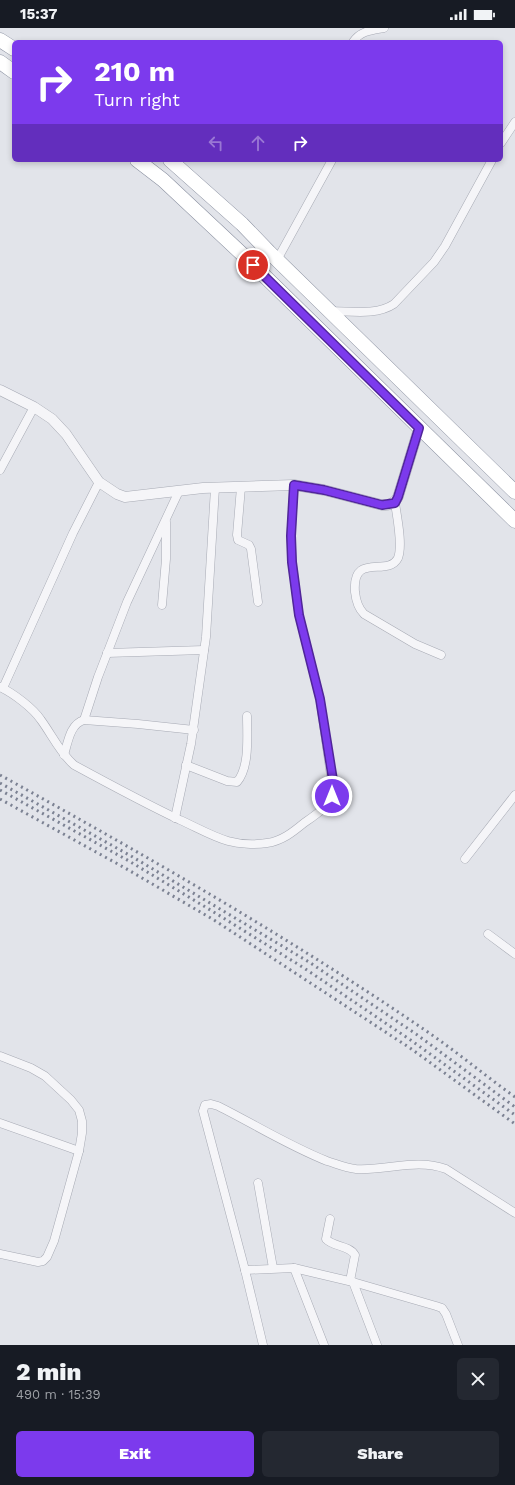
<!DOCTYPE html>
<html lang="en">
<head>
<meta charset="utf-8">
<style>
	body { margin:0; font-family:"Work Sans",sans-serif; background:#242831; color:#f1f3f6; height:100vh; display:flex; flex-direction:column; font-size:15px; white-space:nowrap }
	* { box-sizing:border-box; margin:0 }
	p { font-size:13px; color:#9ea1a6 }
	.icon { flex:none; width:22px; height:22px; fill:none; stroke:currentColor; stroke-width:2; stroke-linecap:round; stroke-linejoin:round }
	.map { position:relative; height:1317px; overflow:hidden }
	.side { display:flex; flex-direction:column; background:#171b24; flex:1 }
	.side>* { flex:none }
	.banner { position:absolute; left:12px; top:12px; width:491px; height:122px; border-radius:6px; box-shadow:0 2px 6px #0003; background:#7c3aed; color:#fff; overflow:hidden }
	.pin { position:absolute; display:grid; place-items:center; width:34px; height:34px; color:#fff; margin:-17px; border:2px solid #fff; border-radius:50%; box-shadow:0 1px 4px #0007 }
	.me { position:absolute; width:44px; margin:-22px; rotate:0deg; stroke-linejoin:round; filter:drop-shadow(0 0 3px #0008) }
	.turn { display:flex; align-items:center; gap:14px; height:84px; padding:0 16px; font-size:18px }
	.turn .icon { width:52px; height:52px; stroke-width:2.5 }
	.turn b { display:block; font-size:28px; line-height:34px }
	.lanes { display:flex; align-items:center; height:38px; padding:0 16px; background:#0003; justify-content:center; gap:20px; direction:ltr }
	.lanes .off { opacity:.35 }
	.round { display:grid; place-items:center; flex:none; width:42px; height:42px; border-radius:6px; background:#242831 }
	.overview { display:flex; align-items:center; justify-content:space-between; height:68px; padding:0 16px }
	h1 { font-size:24px; font-weight:800; line-height:30px }
	.cta { display:flex; gap:8px; margin-top:auto; padding:8px 16px }
	.cta a { flex:1; height:46px; border-radius:6px; background:#7c3aed; color:#fff; font-size:16px; font-weight:800; line-height:46px; text-align:center }
	.cta a+a { background:#242831; color:#f1f3f6 }
	.status { display:flex; justify-content:space-between; align-items:center; height:28px; padding:0 20px; background:#171b24; direction:ltr }
	.status svg { height:11px; fill:currentColor }
	.map>svg:first-child { display:block }
	.lines { fill:none; stroke-linecap:round; stroke-linejoin:round }
	.minor-casing { stroke:#a7aab4; stroke-width:9 }
	.tertiary-casing { stroke:#a7aab4; stroke-width:11 }
	.trunk-casing { stroke:#8a90a0; stroke-width:15 }
	.minor { stroke:#f5f5f8; stroke-width:8 }
	.tertiary { stroke:#f5f5f8; stroke-width:10 }
	.trunk { stroke:#fff; stroke-width:14 }
	.rail { stroke:#7c8293; stroke-width:3; stroke-dasharray:2 4; stroke-linecap:butt }
	.route-casing { stroke:#51269a; stroke-width:10 }
	.route { stroke:#7c3aed; stroke-width:7 }
</style>
</head>
<body>
<div class="status"><b>15:37</b><svg viewBox="0 0 49 12"><path d="M0 12V9h3v3zM5 12V6h3v6zM10 12V3h3v9zM15 12V0h3v12zM26 1h20v11H26zM47 4h2v5h-2z"/></svg></div>
<div class="map">
<svg width="515" height="1317" viewBox="0 0 515 1317">
	<rect width="100%" height="100%" fill="#e2e4ea"/>
	<g class="lines">
		<defs>
			<g id="minor">
				<path d="M 353,14 C 360,3 372,2 384,0"/>
				<path d="M 501,115 L 515,94"/>
				<path d="M 277,232 L 332,132"/>
				<path d="M 330,283 C 351,283 376,288 394,276 L 434,234 L 445,218 L 492,132"/>
				<path d="M 0,442 L 34,379"/>
				<path d="M 241,459 L 237,507 L 238,512 L 249,517 L 251,521 L 258,574"/>
				<path d="M 395,475 C 397,489 403,517 398,530 C 388,550 352,523 355,564 C 356,573 358,580 364,586 L 415,616 L 441,627"/>
				<path d="M 162,577 L 166,531 L 166,494"/>
				<path d="M 107,625 L 204,622"/>
				<path d="M 0,659 C 13,665 33,680 41,692 C 52,707 60,725 74,737 C 109,756 144,775 180,792 C 196,799 211,808 228,813 C 239,816 255,817 267,815 C 282,813 293,804 304,795 C 317,786 330,778 333,762 L 320,671 L 299,587 L 292,534 L 291,507 L 294,457"/>
				<path d="M 3,660 L 73,505 L 99,454"/>
				<path d="M 84,692 L 98,649 L 127,574 L 179,463"/>
				<path d="M 64,727 C 68,714 70,696 84,692 L 138,696 L 194,702"/>
				<path d="M 186,737 L 227,753 L 237,754 C 250,739 247,707 247,688"/>
				<path d="M 175,790 L 191,716 L 206,609 L 215,460"/>
				<path d="M 465,831 L 515,767"/>
				<path d="M 488,906 L 515,926"/>
				<path d="M 0,1028 L 31,1040 L 45,1048 L 71,1072 L 79,1082 L 82,1093 L 82,1105 L 79,1123 L 54,1213 L 47,1229 L 43,1233 L 38,1234 L 0,1226"/>
				<path d="M 0,1095 L 79,1123"/>
				<path d="M 258,1155 L 273,1240"/>
				<path d="M 330,1191 L 326,1211 C 333,1219 349,1217 355,1227 L 350,1253"/>
				<path d="M 294,1240 L 324,1317"/>
				<path d="M 245,1242 L 294,1240 L 353,1254 L 436,1278 L 442,1280 L 446,1286 L 458,1317"/>
				<path d="M 353,1254 L 377,1317"/>
				<path d="M 263,1317 L 245,1242 L 203,1083 L 205,1077 L 211,1076 L 218,1078 C 254,1096 289,1118 327,1133 C 337,1136 346,1140 356,1141 C 387,1143 416,1130 446,1141 L 515,1185"/>
			</g>
			<path id="tertiary" d="M 0,362 L 34,379 L 52,391 L 66,406 L 99,454 L 117,466 L 125,469 L 203,460 L 294,457 L 324,462 L 382,477 C 390,477 394,476 398,469 L 419,400"/>
			<g id="trunk">
				<path d="M 0,12 L 14,21"/>
				<path d="M 0,34 L 14,44"/>
				<path d="M 137,132 L 163,152 L 242,226 L 515,493"/>
				<path d="M 170,132 L 242,196 L 269,224 L 515,464"/>
			</g>
		</defs>
		<use href="#minor" class="minor-casing"/>
		<use href="#tertiary" class="tertiary-casing"/>
		<use href="#trunk" class="trunk-casing"/>
		<use href="#minor" class="minor"/>
		<use href="#tertiary" class="tertiary"/>
		<use href="#trunk" class="trunk"/>
		<g class="rail">
			<path d="M 0,747 C 143,826 285,907 419,998 C 452,1020 483,1046 515,1069"/>
			<path d="M 0,755 L 131,828 L 309,934 L 416,1006 L 515,1079"/>
			<path d="M 0,762 L 129,833 L 217,886 L 304,940 L 412,1013 L 515,1087"/>
			<path d="M 0,771 L 125,840 L 214,892 L 410,1020 L 515,1096"/>
		</g>
	</g>
	<g class="lines">
		<defs>
			<path id="route" d="M 253,237 L 419,400 L 398,469 L 395,475 L 382,477 L 324,462 L 294,457 L 291,508 L 292,534 L 299,587 L 320,671 L 333,752 L 332,768"/>
		</defs>
		<use href="#route" class="route-casing"/>
		<use href="#route" class="route"/>
	</g>
</svg>
<div class="pin" style="left:253px;top:237px;background:#d93025"><svg class="icon" aria-label="arrive" viewBox="0 0 24 24"><path d="M6 21V4h12l-3 4 3 4H6"/></svg></div>
<svg class="me" style="left:332px;top:768px" viewBox="-20 -20 40 40"><circle r="17" fill="#7c3aed" stroke="#fff" stroke-width="3"/><path d="M0-11L8 9 0 5-8 9z" fill="#fff"/></svg>
<div class="banner">
<div class="turn"><svg class="icon" aria-label="right" viewBox="0 0 24 24"><path d="M7 20v-9h11M14 6l5 5-5 5"/></svg><div><b>210 m</b>Turn right</div></div>
<div class="lanes"><svg class="icon off" aria-label="left" viewBox="0 0 24 24"><path d="M17 20v-9H6M10 6l-5 5 5 5"/></svg><svg class="icon off" aria-label="ahead" viewBox="0 0 24 24"><path d="M12 20V5M6 11l6-6 6 6"/></svg><svg class="icon" aria-label="right" viewBox="0 0 24 24"><path d="M7 20v-9h11M14 6l5 5-5 5"/></svg></div>
</div>
</div>
<section class="side">
<div class="overview"><div><h1>2 min</h1><p>490 m · 15:39</p></div><a class="round"><svg class="icon" aria-label="close" viewBox="0 0 24 24"><path d="M6 6l12 12M18 6L6 18"/></svg></a></div>
<div class="cta"><a>Exit</a><a>Share</a></div>
</section>
</body>
</html>
